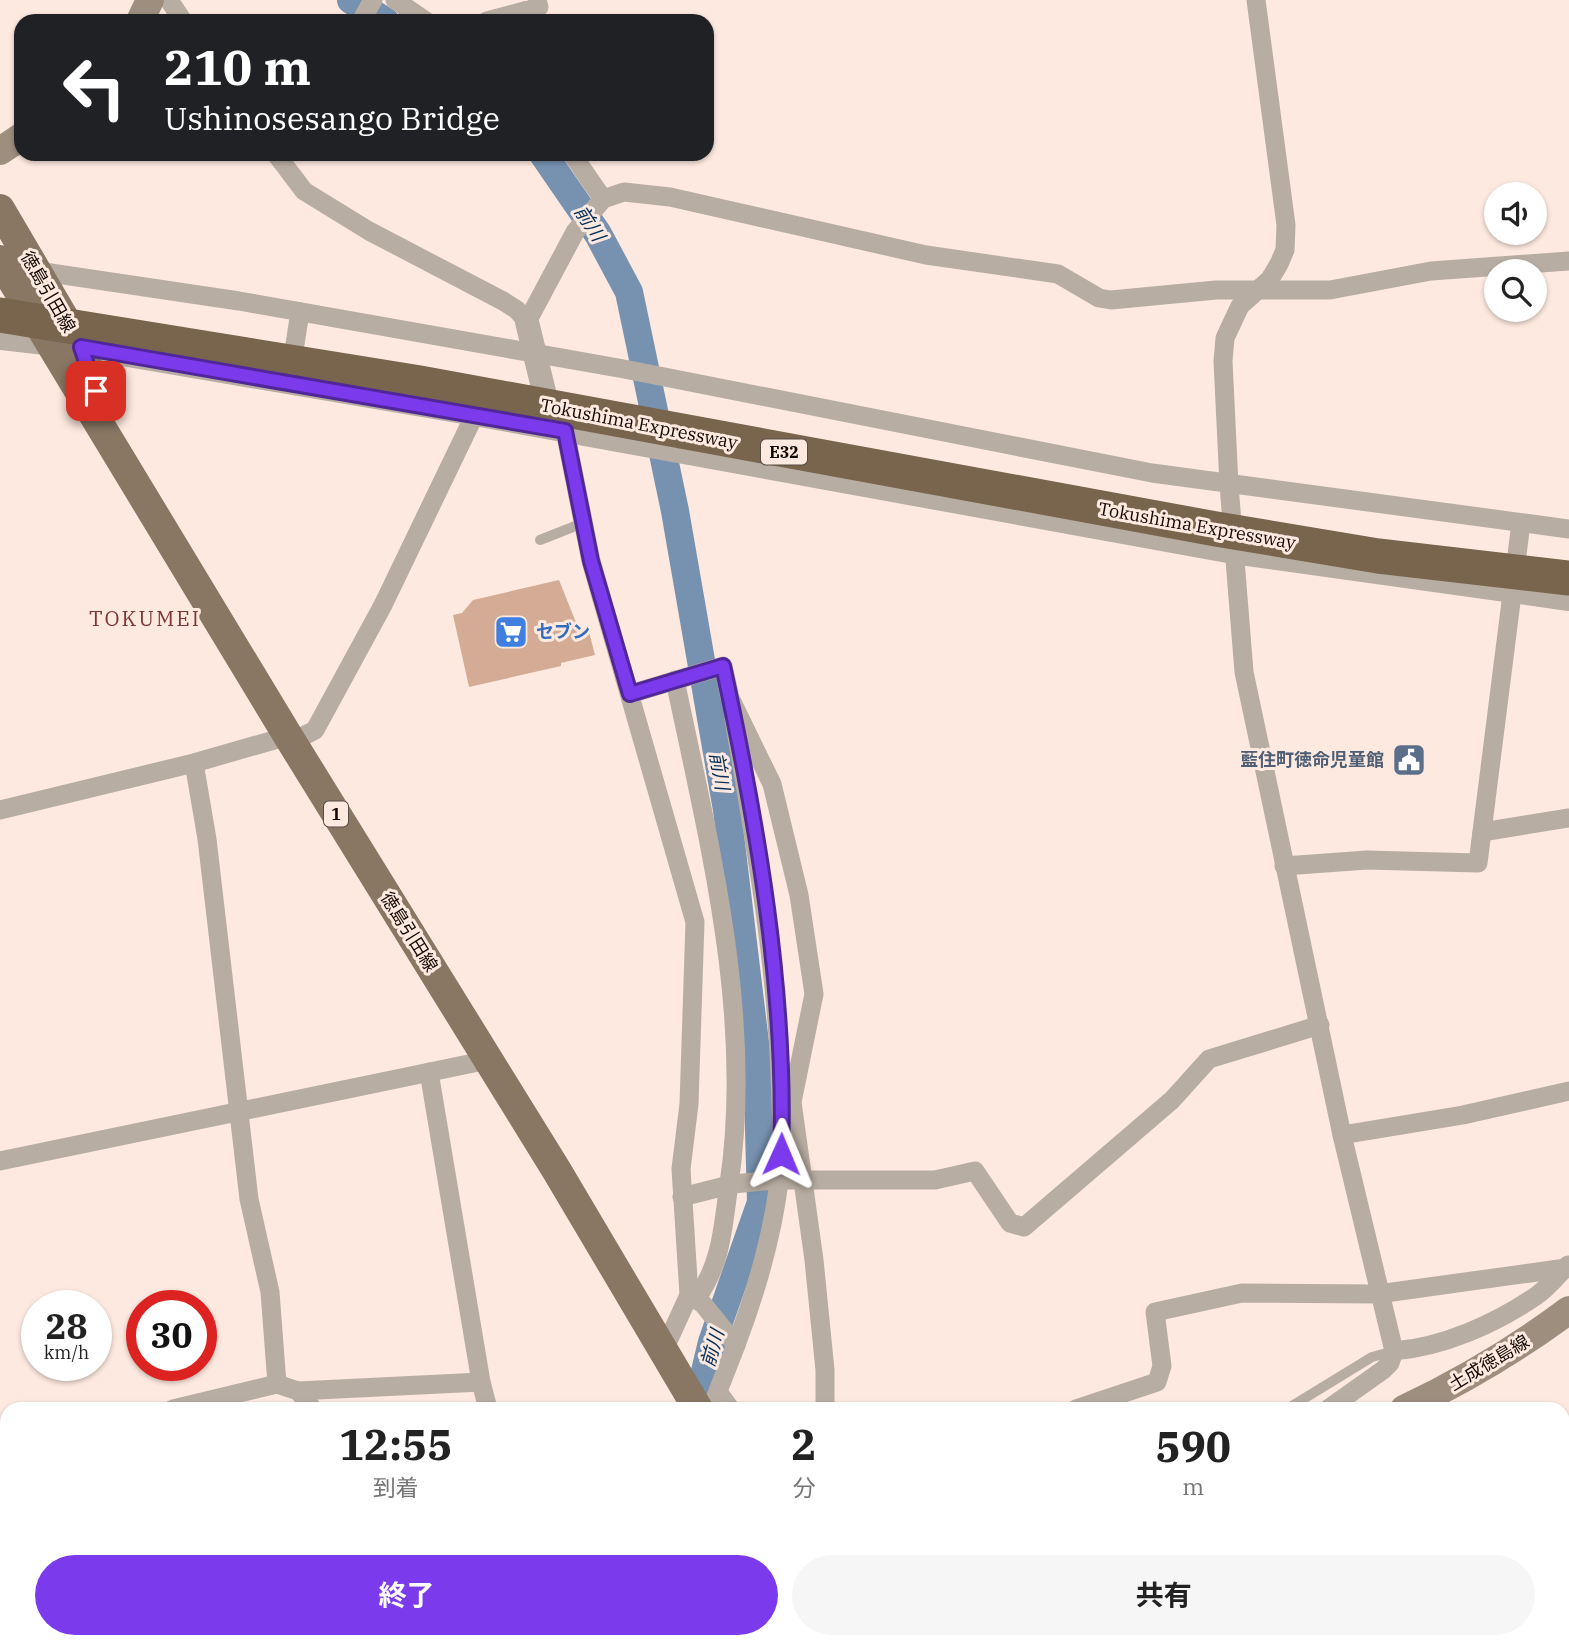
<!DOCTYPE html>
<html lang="ja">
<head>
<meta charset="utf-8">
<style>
	body { margin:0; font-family:"IBM Plex Serif","Noto Sans JP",serif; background:#f6f6f6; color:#222; height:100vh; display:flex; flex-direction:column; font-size:26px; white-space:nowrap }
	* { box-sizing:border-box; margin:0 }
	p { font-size:23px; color:#767676 }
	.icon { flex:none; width:38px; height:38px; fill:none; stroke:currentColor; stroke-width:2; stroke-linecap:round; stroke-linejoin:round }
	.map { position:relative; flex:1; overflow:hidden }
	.panel { position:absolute; left:0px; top:1402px; width:1570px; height:247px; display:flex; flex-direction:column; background:#fff; border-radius:21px 21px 0 0; box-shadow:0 2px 5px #0004 }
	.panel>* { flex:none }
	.top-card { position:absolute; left:14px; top:14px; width:700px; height:147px; border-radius:21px; box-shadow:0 2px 5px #0004; background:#202124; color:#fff; overflow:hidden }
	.controls { position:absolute; left:1484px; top:182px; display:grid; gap:14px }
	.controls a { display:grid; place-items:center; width:63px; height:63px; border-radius:50%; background:#fff; box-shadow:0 2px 5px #0004; font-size:35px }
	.speed { position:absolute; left:21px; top:1290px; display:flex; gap:14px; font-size:35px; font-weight:700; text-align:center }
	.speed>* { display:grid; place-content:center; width:91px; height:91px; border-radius:50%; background:#fff; box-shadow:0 2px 5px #0004; line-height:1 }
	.speed small { font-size:18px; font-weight:400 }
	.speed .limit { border:10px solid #d22; background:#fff; color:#111 }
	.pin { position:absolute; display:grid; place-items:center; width:60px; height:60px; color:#fff; margin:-30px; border-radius:14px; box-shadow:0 4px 10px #0006 }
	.me { position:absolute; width:77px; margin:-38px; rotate:1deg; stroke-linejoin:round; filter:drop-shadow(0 0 5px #0008) }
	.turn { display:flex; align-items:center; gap:24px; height:147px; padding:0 35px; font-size:32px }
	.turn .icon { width:91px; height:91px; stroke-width:2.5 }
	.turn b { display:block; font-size:49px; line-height:60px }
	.eta { display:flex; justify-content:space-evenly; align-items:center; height:119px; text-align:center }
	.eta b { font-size:42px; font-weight:700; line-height:49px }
	.button { display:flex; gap:14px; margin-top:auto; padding:14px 35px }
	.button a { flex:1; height:80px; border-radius:42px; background:#7c3aed; color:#fff; font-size:28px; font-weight:700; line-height:80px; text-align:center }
	.button a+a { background:#f6f6f6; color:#222 }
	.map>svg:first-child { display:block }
	.green { fill:#d6dbbf }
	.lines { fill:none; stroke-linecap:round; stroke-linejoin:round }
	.river { stroke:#7792b1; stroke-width:28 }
	.building { fill:#d4ac96 }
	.service { stroke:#b8ada2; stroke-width:10 }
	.minor { stroke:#b8ada2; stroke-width:19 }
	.tertiary { stroke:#b8ada2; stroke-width:24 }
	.secondary { stroke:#9d8e7e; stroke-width:28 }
	.primary { stroke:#897764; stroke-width:30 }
	.motorway-bridge { stroke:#79644e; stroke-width:35 }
	.route-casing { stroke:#51269a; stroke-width:18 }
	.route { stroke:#7c3aed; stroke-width:12 }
	.labels { text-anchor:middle; stroke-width:6; stroke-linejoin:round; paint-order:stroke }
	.shield { fill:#fde9df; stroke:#584c46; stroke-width:2 }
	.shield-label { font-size:16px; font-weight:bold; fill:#120904 }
	.street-label { font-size:18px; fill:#120904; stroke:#fde9df }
	.shop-label { font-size:18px; font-weight:bold; fill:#366cbe; stroke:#fde9df; text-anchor:start }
	.service-label { font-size:18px; font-weight:bold; fill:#4e5e75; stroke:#fde9df; text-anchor:end }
	.water-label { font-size:19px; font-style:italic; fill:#032f58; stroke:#fde9df }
	.quarter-label { font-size:21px; letter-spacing:2px; fill:#7e363b; stroke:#fde9df }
</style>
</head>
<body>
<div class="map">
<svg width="1569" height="1647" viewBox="0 0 1569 1647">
	<rect width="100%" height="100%" fill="#fde9df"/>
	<path class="green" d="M 1228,1642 L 1464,1642 L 1469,1647 L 1221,1647 Z"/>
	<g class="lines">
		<g class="river">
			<path d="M 351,0 L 385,21"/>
			<path d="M 543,154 L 598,234 L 629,292 L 675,511 L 727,810 L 757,1059 L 761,1202 L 712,1342 L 696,1409"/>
			<path d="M 671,1642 L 672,1647"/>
		</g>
	</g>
	<path class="building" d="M 559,580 L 579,630 L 588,628 L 595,655 L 561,663 L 561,666 L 469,687 L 453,615 L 462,613 L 473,600 Z"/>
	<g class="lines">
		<g class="service">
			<path d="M 540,540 L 583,523"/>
			<path d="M 720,1387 L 736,1409"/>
			<path d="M 1287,1409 L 1372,1357 L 1394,1351"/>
			<path d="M 1563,1431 L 1569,1427"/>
			<path d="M 889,1642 L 893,1647"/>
			<path d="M 985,1647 L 991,1642"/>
			<path d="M 1187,1647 L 1193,1642"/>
		</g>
		<g class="minor">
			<path d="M 169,0 L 183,21"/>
			<path d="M 395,0 L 426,21"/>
			<path d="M 1256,0 L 1286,225 L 1285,250 L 1279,264 L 1270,279 L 1240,306 L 1225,338 L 1223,361 L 1229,485 L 1244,672 L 1342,1135 L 1394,1351 L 1390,1363 L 1383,1370 L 1328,1409"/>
			<path d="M 361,21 L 373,0"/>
			<path d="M 487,21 L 539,7 L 537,0"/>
			<path d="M 276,154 L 304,191 L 369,231 L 503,301 L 517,310 L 527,322 L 575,232 L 603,199 L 624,192 L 670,197 L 926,255 L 1058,274 L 1099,298 L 1111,300 L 1216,290 L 1330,290 L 1431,271 L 1569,261"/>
			<path d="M 572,154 L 603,199"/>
			<path d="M 37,271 L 239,301 L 624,369 L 1152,473 L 1569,529"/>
			<path d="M 291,370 L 300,312"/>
			<path d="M 565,431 L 591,561 L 695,922 L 689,1104 L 681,1169 L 689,1295 L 663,1352"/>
			<path d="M 675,680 C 709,844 754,1016 729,1184 C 723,1225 722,1264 696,1299"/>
			<path d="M 630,694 L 723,666 L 730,698 L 772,784 L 799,895 L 814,994 L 792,1102 L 814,1260 L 825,1370 L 825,1409"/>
			<path d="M 734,719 C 754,838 776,956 780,1076 C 781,1111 784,1147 779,1182 C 772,1238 756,1292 736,1345"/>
			<path d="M 292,742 L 315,730 L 383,605 L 475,414"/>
			<path d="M 194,763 L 207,839 L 249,1199 L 270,1292 L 277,1384"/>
			<path d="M 0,810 L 194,763 L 288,736"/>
			<path d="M 1482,832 L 1569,818"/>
			<path d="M 1284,866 L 1367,860 L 1478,863 L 1521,523"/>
			<path d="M 429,1072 L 481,1382 L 488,1409"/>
			<path d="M 1342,1135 L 1463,1115 L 1569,1091"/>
			<path d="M 0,1161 L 488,1060"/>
			<path d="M 682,1197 L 733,1184 L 774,1180 L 935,1180 L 975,1171 L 1010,1223 L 1024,1227 L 1172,1100 L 1209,1059 L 1320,1025"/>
			<path d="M 689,1295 L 703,1304 L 736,1345 L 711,1409"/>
			<path d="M 1394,1351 C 1443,1347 1495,1324 1536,1296 C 1548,1288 1558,1275 1568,1265"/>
			<path d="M 298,1391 L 481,1382"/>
			<path d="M 173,1409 L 277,1384 L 298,1391 L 313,1409"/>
			<path d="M 1076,1409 L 1157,1382 L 1162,1366 L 1155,1312 L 1242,1293 L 1378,1294 L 1566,1268"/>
			<path d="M 0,1449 L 7,1447"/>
			<path d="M 367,1647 L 371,1642"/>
		</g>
		<g class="tertiary">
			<path d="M 527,322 L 551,420"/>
			<path d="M 0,338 L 81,347 L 475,414 L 1233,552 L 1569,599"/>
		</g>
		<g class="secondary">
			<path d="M 140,21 L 150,0"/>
			<path d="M 0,151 L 21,137"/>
			<path d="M 1404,1409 C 1463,1381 1517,1349 1569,1310"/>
			<path d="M 1023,1647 L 1030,1642"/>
			<path d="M 1089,1647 L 1094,1642"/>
		</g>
		<g class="primary">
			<path d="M 0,209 L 81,347 L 99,400"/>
			<path d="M 0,260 L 288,736 L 557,1171 L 698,1409"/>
			<path d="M 717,1642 L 718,1647"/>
			<path d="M 840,1642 L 844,1647"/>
		</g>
		<path class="motorway-bridge" d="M 0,315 L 420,383 L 1216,529 L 1378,556 L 1569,578"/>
	</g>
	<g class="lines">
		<defs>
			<path id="route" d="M 96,391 L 81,347 L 565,431 L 591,561 L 630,694 L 723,666 C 757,822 787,994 781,1154"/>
		</defs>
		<use href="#route" class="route-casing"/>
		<use href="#route" class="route"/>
	</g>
	<defs>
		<symbol id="supermarket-square" viewBox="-11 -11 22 22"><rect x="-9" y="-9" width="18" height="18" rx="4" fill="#3f7fe0" stroke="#fde9df"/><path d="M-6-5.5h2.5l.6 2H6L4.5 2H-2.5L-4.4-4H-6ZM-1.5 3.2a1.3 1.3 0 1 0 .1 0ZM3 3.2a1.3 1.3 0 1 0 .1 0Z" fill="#fff"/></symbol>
		<symbol id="civic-square" viewBox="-11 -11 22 22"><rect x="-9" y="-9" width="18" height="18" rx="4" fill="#5c6f8a" stroke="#fde9df"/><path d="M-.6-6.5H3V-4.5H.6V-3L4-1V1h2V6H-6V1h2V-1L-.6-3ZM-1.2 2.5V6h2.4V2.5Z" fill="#fff"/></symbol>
	</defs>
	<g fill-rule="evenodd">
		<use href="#supermarket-square" x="492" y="613" width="38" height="38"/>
		<use href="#civic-square" x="1390" y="741" width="38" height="38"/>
	</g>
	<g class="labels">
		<g class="shield">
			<rect x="761" y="439.5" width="46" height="25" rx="5"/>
			<rect x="324" y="801.5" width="24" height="25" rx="5"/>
		</g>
		<g class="shield-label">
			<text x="784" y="458">E32</text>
			<text x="336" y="820">1</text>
		</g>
		<g class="street-label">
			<text transform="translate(48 292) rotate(60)" y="6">徳島引田線</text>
			<text transform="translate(639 424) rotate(11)" y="6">Tokushima Expressway</text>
			<text transform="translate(1197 526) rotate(10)" y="6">Tokushima Expressway</text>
			<text transform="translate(409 932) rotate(58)" y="6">徳島引田線</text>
			<text transform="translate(1489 1363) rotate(-31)" y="6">土成徳島線</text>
		</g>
		<g class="shop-label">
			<text x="536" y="638">セブン</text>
		</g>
		<g class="service-label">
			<text x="1384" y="766">藍住町徳命児童館</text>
		</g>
		<g class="water-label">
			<text transform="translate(590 223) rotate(57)" y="7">前川</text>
			<text transform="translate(720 771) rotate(80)" y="7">前川</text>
			<text transform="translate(712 1348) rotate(-74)" y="7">前川</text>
		</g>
		<g class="quarter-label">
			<text x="145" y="626">TOKUMEI</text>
		</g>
	</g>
</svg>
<div class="controls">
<a><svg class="icon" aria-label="sound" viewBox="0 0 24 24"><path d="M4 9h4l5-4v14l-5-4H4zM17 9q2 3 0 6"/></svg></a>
<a><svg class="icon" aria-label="search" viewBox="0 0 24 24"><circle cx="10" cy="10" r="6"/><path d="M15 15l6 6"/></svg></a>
</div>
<div class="speed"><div>28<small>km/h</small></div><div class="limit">30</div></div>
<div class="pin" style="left:96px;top:391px;background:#d93025"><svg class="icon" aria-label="arrive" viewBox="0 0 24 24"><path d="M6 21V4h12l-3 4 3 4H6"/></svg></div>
<svg class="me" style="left:781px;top:1154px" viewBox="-20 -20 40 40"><path d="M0-17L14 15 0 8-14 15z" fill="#7c3aed" stroke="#fff" stroke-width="4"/></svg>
<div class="top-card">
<div class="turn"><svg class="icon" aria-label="left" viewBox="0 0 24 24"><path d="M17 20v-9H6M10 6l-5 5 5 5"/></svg><div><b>210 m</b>Ushinosesango Bridge</div></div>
</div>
<section class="panel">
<div class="eta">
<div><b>12:55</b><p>到着</p></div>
<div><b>2</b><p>分</p></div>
<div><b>590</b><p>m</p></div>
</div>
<div class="button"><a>終了</a><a>共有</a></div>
</section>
</div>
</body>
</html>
